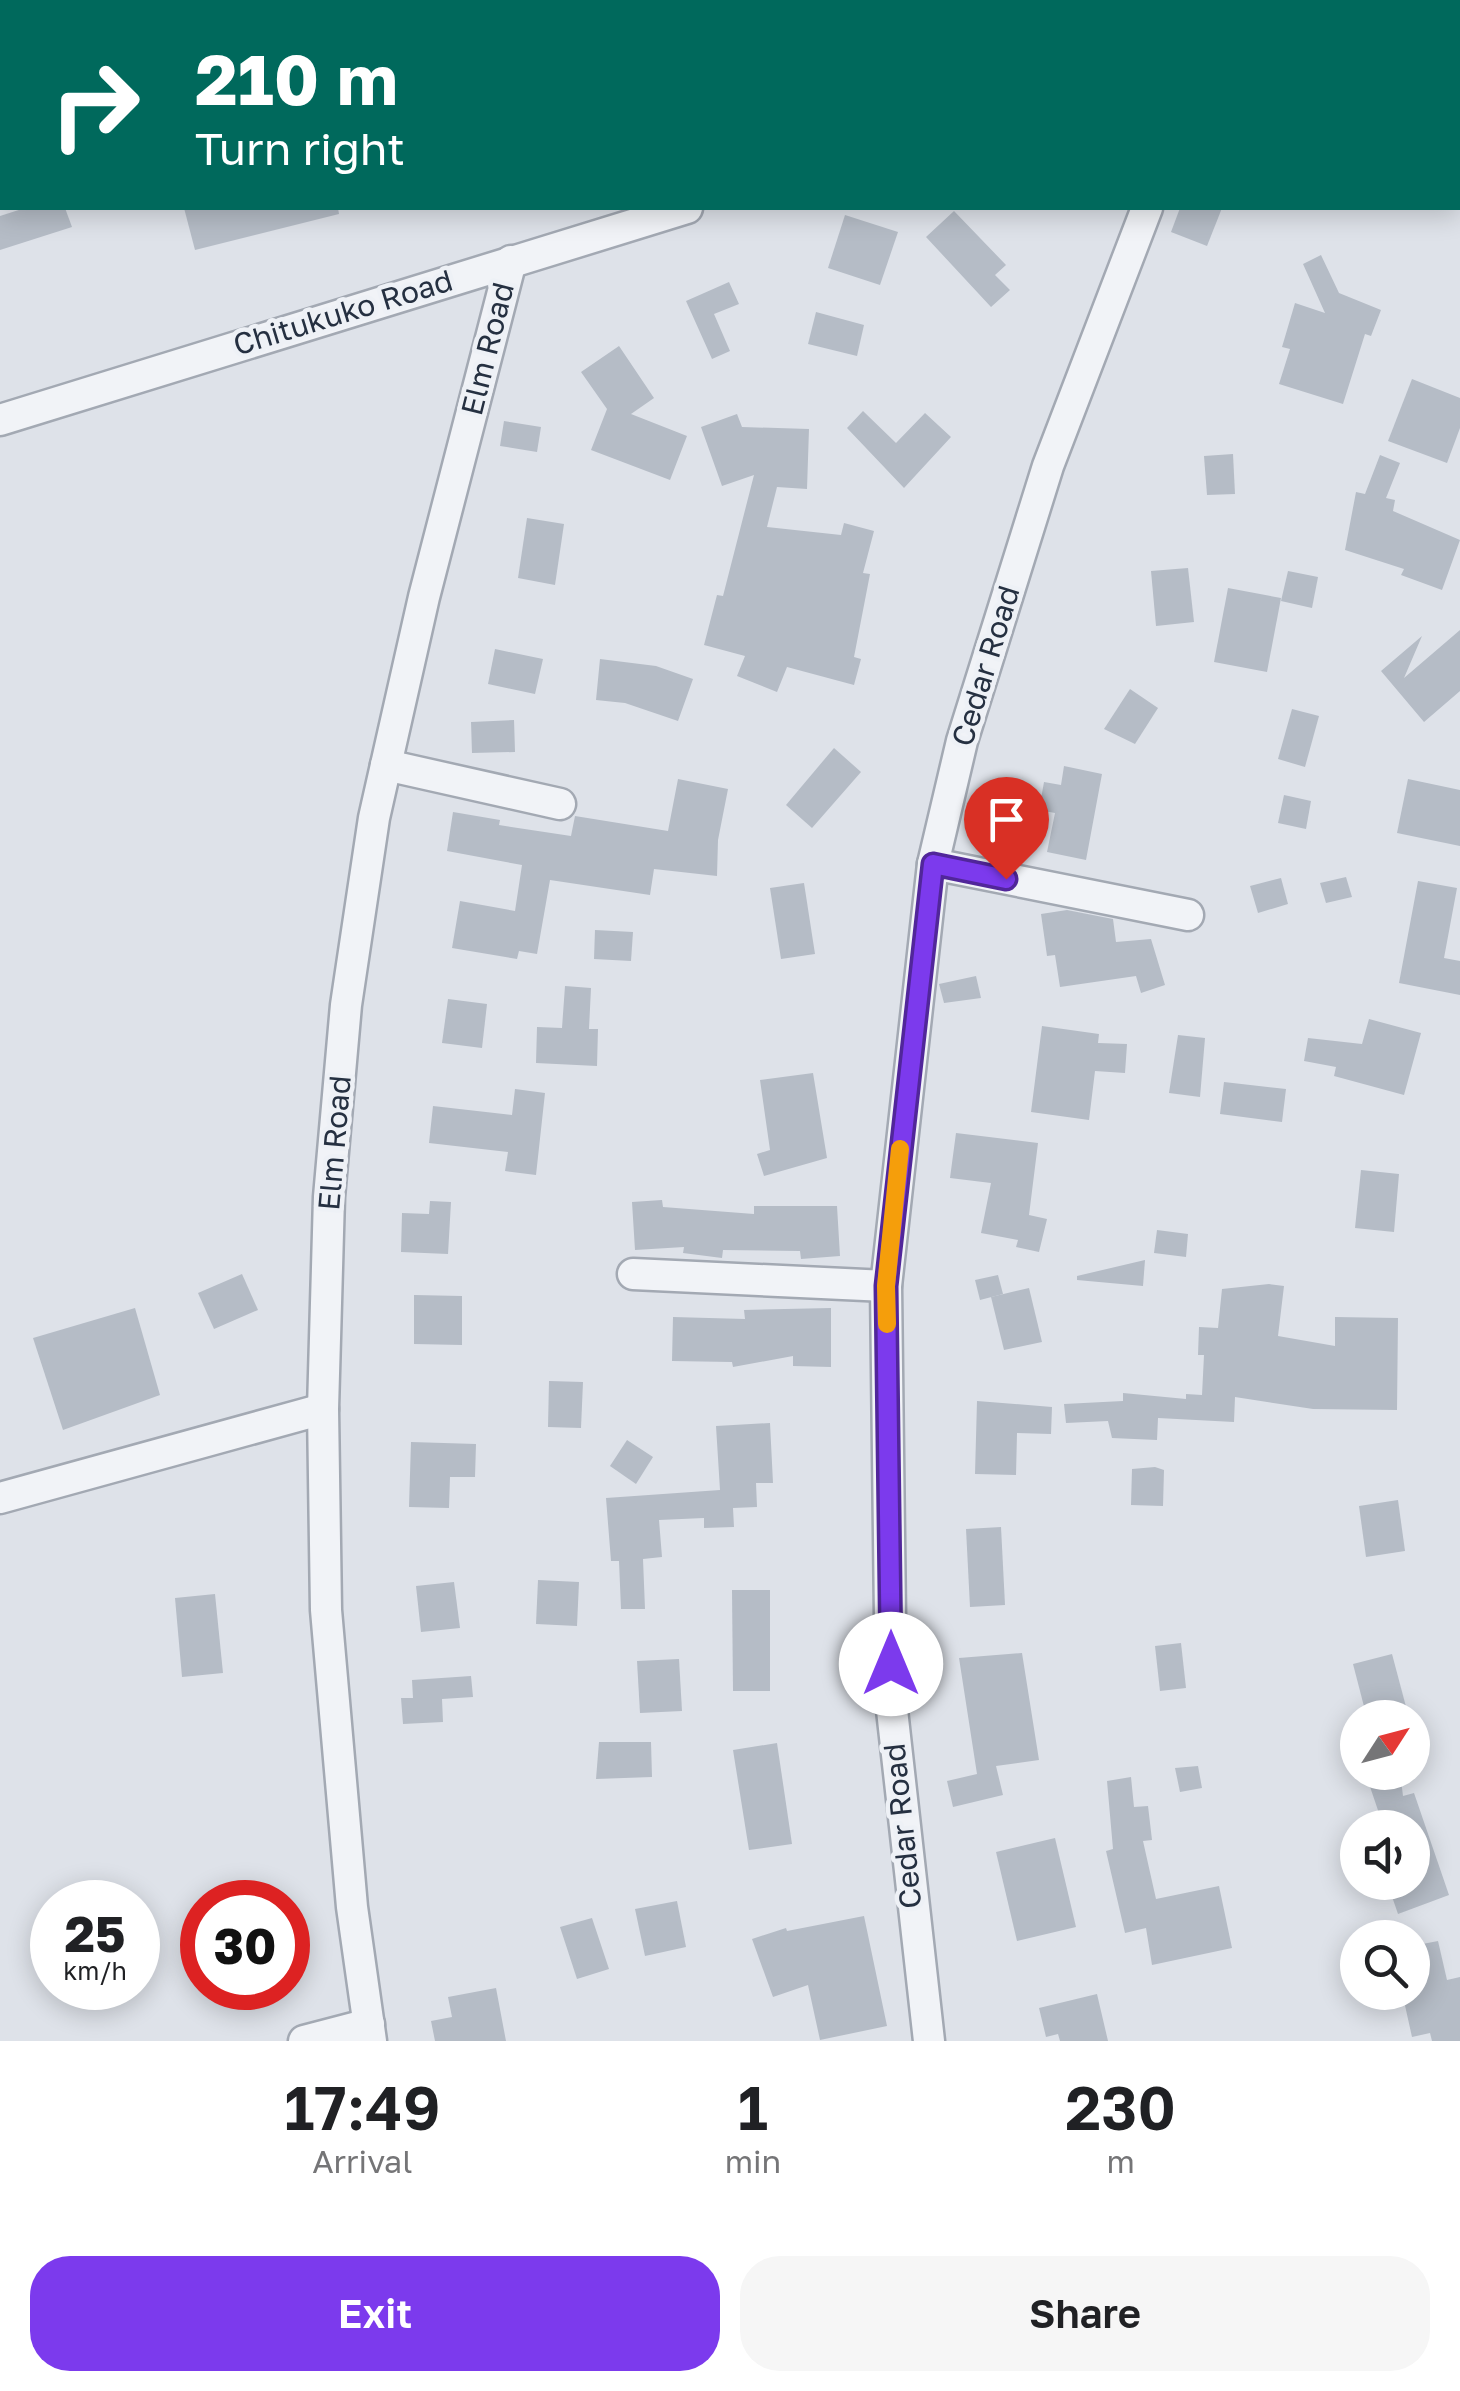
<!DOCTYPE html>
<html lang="en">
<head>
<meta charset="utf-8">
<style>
	body { margin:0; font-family:"Golos Text",sans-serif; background:#f6f6f6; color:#202124; height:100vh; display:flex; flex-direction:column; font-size:38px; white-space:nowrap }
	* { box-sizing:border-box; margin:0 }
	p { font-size:32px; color:#757577 }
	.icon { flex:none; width:55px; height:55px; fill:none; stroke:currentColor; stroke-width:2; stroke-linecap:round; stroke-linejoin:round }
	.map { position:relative; height:2041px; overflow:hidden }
	.side { display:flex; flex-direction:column; background:#fff; flex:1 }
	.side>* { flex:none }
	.top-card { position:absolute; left:0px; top:0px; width:1460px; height:210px; box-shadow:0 5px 25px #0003; background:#00695c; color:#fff; overflow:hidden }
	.needle { width:65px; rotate:54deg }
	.buttons { position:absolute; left:1340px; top:1700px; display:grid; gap:20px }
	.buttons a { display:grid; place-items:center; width:90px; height:90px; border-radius:50%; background:#fff; box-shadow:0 5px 25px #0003; font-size:50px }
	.speed { position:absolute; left:30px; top:1880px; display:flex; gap:20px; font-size:50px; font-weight:700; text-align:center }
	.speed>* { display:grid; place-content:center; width:130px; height:130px; border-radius:50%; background:#fff; box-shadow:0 5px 25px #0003; line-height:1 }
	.speed small { font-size:25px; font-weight:400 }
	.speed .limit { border:15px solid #d22; background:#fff; color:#111 }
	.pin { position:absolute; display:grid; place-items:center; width:85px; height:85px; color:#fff; margin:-102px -42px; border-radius:50% 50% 50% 0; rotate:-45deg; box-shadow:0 0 10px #0007 }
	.pin .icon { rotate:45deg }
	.me { position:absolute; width:110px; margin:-55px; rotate:0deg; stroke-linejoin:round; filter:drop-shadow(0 0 8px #0008) }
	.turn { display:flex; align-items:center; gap:35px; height:210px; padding:0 30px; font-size:45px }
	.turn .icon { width:130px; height:130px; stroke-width:2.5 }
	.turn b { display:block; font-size:70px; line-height:85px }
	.eta { display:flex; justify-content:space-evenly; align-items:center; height:170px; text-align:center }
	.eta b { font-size:60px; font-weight:600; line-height:70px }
	.primary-button { display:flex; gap:20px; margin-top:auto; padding:20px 30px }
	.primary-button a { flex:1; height:115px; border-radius:40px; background:#7c3aed; color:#fff; font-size:40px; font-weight:600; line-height:115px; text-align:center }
	.primary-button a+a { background:#f6f6f6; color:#202124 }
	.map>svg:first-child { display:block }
	.building { fill:#b5bcc6 }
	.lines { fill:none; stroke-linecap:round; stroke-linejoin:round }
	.minor-casing { stroke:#a3a9b3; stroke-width:35 }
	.minor { stroke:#f1f3f7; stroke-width:30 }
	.route-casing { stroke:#51269a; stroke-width:25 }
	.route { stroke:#7c3aed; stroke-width:18 }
	.slow { stroke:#f59e0b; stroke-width:18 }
	.labels { text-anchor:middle; stroke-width:9; stroke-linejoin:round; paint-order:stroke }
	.street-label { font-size:30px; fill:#253041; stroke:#eef1f6 }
</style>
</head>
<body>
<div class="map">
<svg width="1460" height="2041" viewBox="0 0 1460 2041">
	<rect width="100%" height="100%" fill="#dee2e9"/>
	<g class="building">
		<path d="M 25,208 L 65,208 L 72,227 L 0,250 L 0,216 Z"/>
		<path d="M 184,208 L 338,208 L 339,214 L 195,250 Z"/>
		<path d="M 1180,208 L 1222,208 L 1207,246 L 1171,232 Z"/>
		<path d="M 954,211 L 1006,265 L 995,275 L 1010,290 L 991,307 L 926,237 Z"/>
		<path d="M 845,215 L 898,232 L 880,285 L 828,268 Z"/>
		<path d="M 1321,255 L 1339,293 L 1381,310 L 1371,336 L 1365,334 L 1343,404 L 1279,384 L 1290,349 L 1282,347 L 1295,303 L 1325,313 L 1303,264 Z"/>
		<path d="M 729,282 L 739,304 L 714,314 L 730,351 L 712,359 L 686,301 Z"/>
		<path d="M 816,312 L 864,325 L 857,356 L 808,344 Z"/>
		<path d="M 619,346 L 654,398 L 631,414 L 687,436 L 670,480 L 591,450 L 607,409 L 581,372 Z"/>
		<path d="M 1412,379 L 1460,398 L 1460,428 L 1447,463 L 1388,441 Z"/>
		<path d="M 863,411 L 896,443 L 925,413 L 951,437 L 904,488 L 847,428 Z"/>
		<path d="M 737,414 L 742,427 L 809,429 L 807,489 L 777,487 L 767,527 L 841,535 L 844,523 L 874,531 L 863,573 L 870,574 L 854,657 L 861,659 L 854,685 L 787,667 L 777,692 L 737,676 L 745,656 L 704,645 L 717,595 L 723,596 L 754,475 L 722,486 L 701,427 Z"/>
		<path d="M 504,421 L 541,427 L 537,452 L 500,446 Z"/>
		<path d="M 1233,454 L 1235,494 L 1207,495 L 1204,456 Z"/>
		<path d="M 1380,455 L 1400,463 L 1386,498 L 1395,500 L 1393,511 L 1460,540 L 1442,590 L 1401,575 L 1404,569 L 1345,550 L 1356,492 L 1365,494 Z"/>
		<path d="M 527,518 L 564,524 L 555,585 L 518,578 Z"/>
		<path d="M 1188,568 L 1194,622 L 1156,626 L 1151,571 Z"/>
		<path d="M 1288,571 L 1318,577 L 1312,608 L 1281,601 Z"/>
		<path d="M 1228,588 L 1281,598 L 1267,672 L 1214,662 Z"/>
		<path d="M 1460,630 L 1460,691 L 1424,722 L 1381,671 L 1422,636 L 1404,678 Z"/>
		<path d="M 495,649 L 543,659 L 535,694 L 488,684 Z"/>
		<path d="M 600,659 L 656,666 L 693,679 L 678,721 L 625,703 L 596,700 Z"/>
		<path d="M 1130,689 L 1158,708 L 1135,744 L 1104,729 Z"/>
		<path d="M 1292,709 L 1319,716 L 1305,767 L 1278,759 Z"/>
		<path d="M 514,720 L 515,752 L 472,753 L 471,722 Z"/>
		<path d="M 834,748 L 861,772 L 812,828 L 786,805 Z"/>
		<path d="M 1064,766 L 1102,774 L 1086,860 L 1047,852 L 1055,813 L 1039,810 L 1044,782 L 1061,785 Z"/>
		<path d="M 678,779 L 728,789 L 718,840 L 717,876 L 654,869 L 650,895 L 550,880 L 537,954 L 519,951 L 517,959 L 452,948 L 460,901 L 515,911 L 522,865 L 447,851 L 453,812 L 500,820 L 499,825 L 571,836 L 575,816 L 668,831 Z"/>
		<path d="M 1408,779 L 1460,790 L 1460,846 L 1397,833 Z"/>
		<path d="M 1284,795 L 1311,801 L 1306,829 L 1278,823 Z"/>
		<path d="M 1346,877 L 1352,897 L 1326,903 L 1320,883 Z"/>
		<path d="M 1281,878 L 1288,904 L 1258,913 L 1250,886 Z"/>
		<path d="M 1418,881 L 1457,888 L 1444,958 L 1460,961 L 1460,995 L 1399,983 Z"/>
		<path d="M 804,883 L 815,954 L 781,959 L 770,888 Z"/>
		<path d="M 1067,910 L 1113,919 L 1116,942 L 1151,939 L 1165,985 L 1141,993 L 1136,976 L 1060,987 L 1055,955 L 1047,956 L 1041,914 Z"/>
		<path d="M 595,930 L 633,932 L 631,961 L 594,959 Z"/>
		<path d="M 976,976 L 981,998 L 944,1003 L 939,984 Z"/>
		<path d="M 565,986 L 591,988 L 589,1029 L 598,1029 L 597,1066 L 536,1063 L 537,1027 L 562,1028 Z"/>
		<path d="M 448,999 L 487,1004 L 482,1048 L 442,1043 Z"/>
		<path d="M 1369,1019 L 1421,1033 L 1404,1095 L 1334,1076 L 1336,1067 L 1304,1061 L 1308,1038 L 1362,1044 Z"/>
		<path d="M 1042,1026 L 1099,1034 L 1098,1043 L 1127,1044 L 1125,1073 L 1095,1071 L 1089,1120 L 1031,1112 Z"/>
		<path d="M 1178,1035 L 1205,1038 L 1200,1097 L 1169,1093 Z"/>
		<path d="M 813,1073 L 827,1158 L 764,1176 L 757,1154 L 770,1150 L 760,1080 Z"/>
		<path d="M 1224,1082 L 1286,1089 L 1282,1122 L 1220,1114 Z"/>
		<path d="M 515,1089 L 545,1093 L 536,1175 L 505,1171 L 508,1152 L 429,1143 L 433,1106 L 512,1115 Z"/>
		<path d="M 956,1133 L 1038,1143 L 1029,1215 L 1047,1219 L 1039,1252 L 1016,1247 L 1018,1240 L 981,1233 L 991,1183 L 950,1178 Z"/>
		<path d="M 1361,1170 L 1399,1174 L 1394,1232 L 1355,1228 Z"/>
		<path d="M 662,1200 L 663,1207 L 754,1214 L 754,1206 L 837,1206 L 840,1256 L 801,1259 L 800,1251 L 723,1250 L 722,1258 L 683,1253 L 684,1247 L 635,1250 L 632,1202 Z"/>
		<path d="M 430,1201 L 451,1202 L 448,1254 L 401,1252 L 402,1213 L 429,1214 Z"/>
		<path d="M 1157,1230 L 1188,1234 L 1186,1257 L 1154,1253 Z"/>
		<path d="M 1145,1260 L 1143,1286 L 1077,1280 L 1077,1276 Z"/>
		<path d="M 242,1274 L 258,1310 L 214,1329 L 198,1293 Z"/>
		<path d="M 998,1275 L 1003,1294 L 980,1300 L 975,1280 Z"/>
		<path d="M 1269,1284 L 1284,1286 L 1278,1336 L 1335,1346 L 1335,1317 L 1398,1318 L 1397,1410 L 1313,1409 L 1235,1397 L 1234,1422 L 1158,1418 L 1157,1440 L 1112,1438 L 1108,1421 L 1066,1423 L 1064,1404 L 1123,1401 L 1123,1393 L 1186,1399 L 1186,1394 L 1202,1395 L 1204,1355 L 1198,1355 L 1199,1327 L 1218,1328 L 1222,1289 Z"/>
		<path d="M 1029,1288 L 1042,1342 L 1004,1350 L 991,1297 Z"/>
		<path d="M 414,1295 L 462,1296 L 462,1345 L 414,1344 Z"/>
		<path d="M 135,1308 L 160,1395 L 63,1430 L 33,1338 Z"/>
		<path d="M 831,1308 L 831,1367 L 793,1366 L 793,1356 L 733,1367 L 732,1362 L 672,1361 L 673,1317 L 745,1319 L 744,1310 Z"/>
		<path d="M 549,1381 L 583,1382 L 581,1428 L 548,1427 Z"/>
		<path d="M 977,1401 L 1052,1407 L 1051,1434 L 1017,1433 L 1016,1475 L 975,1474 Z"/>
		<path d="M 770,1423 L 773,1483 L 756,1483 L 757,1507 L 733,1508 L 734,1527 L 704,1528 L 704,1518 L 659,1520 L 662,1557 L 643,1559 L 645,1609 L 621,1609 L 619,1561 L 611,1561 L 606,1498 L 720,1490 L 716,1426 Z"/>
		<path d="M 627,1440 L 653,1457 L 636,1484 L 610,1466 Z"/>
		<path d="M 411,1442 L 476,1444 L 475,1477 L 450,1477 L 449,1508 L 409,1507 Z"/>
		<path d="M 1155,1467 L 1164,1470 L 1163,1506 L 1131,1505 L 1132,1469 Z"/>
		<path d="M 1398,1500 L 1405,1551 L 1366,1557 L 1359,1506 Z"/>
		<path d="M 1001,1527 L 1005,1605 L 970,1607 L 966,1529 Z"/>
		<path d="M 538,1580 L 579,1582 L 577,1626 L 536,1624 Z"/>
		<path d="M 454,1582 L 460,1628 L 421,1632 L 416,1586 Z"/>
		<path d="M 732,1590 L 770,1590 L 770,1691 L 733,1691 Z"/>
		<path d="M 215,1594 L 223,1673 L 182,1677 L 175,1598 Z"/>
		<path d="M 1181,1643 L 1186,1688 L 1160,1691 L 1155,1646 Z"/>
		<path d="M 1022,1653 L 1039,1760 L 996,1766 L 1003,1795 L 953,1807 L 947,1781 L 977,1774 L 959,1658 Z"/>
		<path d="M 1392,1654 L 1409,1718 L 1367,1718 L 1353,1664 Z"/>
		<path d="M 679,1659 L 682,1711 L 640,1713 L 637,1661 Z"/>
		<path d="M 471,1676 L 473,1697 L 442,1699 L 443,1722 L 403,1724 L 401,1698 L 413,1698 L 412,1680 Z"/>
		<path d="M 599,1742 L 651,1742 L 652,1777 L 596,1779 Z"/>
		<path d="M 777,1743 L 792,1844 L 749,1850 L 733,1750 Z"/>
		<path d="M 1198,1766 L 1202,1788 L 1180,1792 L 1175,1768 Z"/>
		<path d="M 1365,1772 L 1400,1772 L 1403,1796 L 1414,1793 L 1449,1895 L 1398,1914 L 1387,1882 L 1412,1882 L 1412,1828 L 1384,1828 Z"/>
		<path d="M 1131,1777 L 1134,1807 L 1148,1806 L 1152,1840 L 1143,1841 L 1156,1899 L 1219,1886 L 1232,1948 L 1152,1965 L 1146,1928 L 1125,1933 L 1106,1851 L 1113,1849 L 1107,1781 Z"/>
		<path d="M 1055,1838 L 1076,1927 L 1017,1941 L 996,1852 Z"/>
		<path d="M 677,1901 L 686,1947 L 645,1956 L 635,1909 Z"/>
		<path d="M 864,1916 L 887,2026 L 820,2040 L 808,1985 L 773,1997 L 752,1939 L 786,1928 L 787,1931 Z"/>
		<path d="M 592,1918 L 609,1969 L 577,1979 L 560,1927 Z"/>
		<path d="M 1438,1941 L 1447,1980 L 1460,1977 L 1460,2041 L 1432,2041 L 1430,2033 L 1412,2037 L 1402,1992 L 1412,1992 L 1412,1946 Z"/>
		<path d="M 496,1988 L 506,2041 L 435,2041 L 431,2021 L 452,2017 L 448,1997 Z"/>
		<path d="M 1097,1994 L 1108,2041 L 1060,2041 L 1058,2034 L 1046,2037 L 1039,2008 Z"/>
	</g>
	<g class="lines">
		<defs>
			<g id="minor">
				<path d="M 1356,2 L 1364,0"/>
				<path d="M 0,420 L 687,208"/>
				<path d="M 386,765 L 560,804"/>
				<path d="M 933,864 L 1188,915"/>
				<path d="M 633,1274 L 886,1286"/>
				<path d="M 0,1498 L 323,1409"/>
				<path d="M 304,2041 L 369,2024"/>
				<path d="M 371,2041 L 352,1907 L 326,1610 L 323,1409 L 329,1197 L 346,1005 L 374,818 L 424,597 L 511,261"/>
				<path d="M 929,2041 L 891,1701 L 886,1286 L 933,864 L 962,741 L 1048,466 L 1147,208"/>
			</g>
		</defs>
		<use href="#minor" class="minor-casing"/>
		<use href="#minor" class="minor"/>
	</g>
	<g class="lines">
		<defs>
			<path id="route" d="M 891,1664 L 886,1286 L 933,864 L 1006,879"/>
		</defs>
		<use href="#route" class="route-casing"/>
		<use href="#route" class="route"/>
		<path class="slow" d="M 887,1324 L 886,1286 L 900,1149"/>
	</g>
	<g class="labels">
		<g class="street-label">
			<text transform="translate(343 313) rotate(-17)" y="10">Chitukuko Road</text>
			<text transform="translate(488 349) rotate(-76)" y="10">Elm Road</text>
			<text transform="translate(986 666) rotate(-73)" y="10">Cedar Road</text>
			<text transform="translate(335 1143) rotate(-85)" y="10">Elm Road</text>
			<text transform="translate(903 1826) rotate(-96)" y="10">Cedar Road</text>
		</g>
	</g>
</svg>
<div class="buttons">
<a><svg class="needle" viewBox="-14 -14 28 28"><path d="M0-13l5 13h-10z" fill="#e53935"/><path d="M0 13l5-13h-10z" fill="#757577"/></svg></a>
<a><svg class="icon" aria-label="sound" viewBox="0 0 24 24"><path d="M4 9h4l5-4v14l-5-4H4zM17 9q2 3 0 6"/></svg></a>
<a><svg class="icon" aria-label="search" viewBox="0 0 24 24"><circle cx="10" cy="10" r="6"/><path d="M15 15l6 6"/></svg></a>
</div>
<div class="speed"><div>25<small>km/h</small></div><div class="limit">30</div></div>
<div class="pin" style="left:1006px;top:879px;background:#d93025"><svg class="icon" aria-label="arrive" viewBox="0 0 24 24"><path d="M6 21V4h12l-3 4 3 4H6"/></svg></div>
<svg class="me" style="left:891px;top:1664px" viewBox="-20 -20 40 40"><circle r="19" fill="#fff"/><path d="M0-13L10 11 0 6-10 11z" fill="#7c3aed"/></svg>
<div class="top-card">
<div class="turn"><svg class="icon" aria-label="right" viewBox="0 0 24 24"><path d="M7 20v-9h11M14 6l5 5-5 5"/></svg><div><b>210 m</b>Turn right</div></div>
</div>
</div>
<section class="side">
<div class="eta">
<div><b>17:49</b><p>Arrival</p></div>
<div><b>1</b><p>min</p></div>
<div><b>230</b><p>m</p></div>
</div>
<div class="primary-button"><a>Exit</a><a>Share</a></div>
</section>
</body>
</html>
